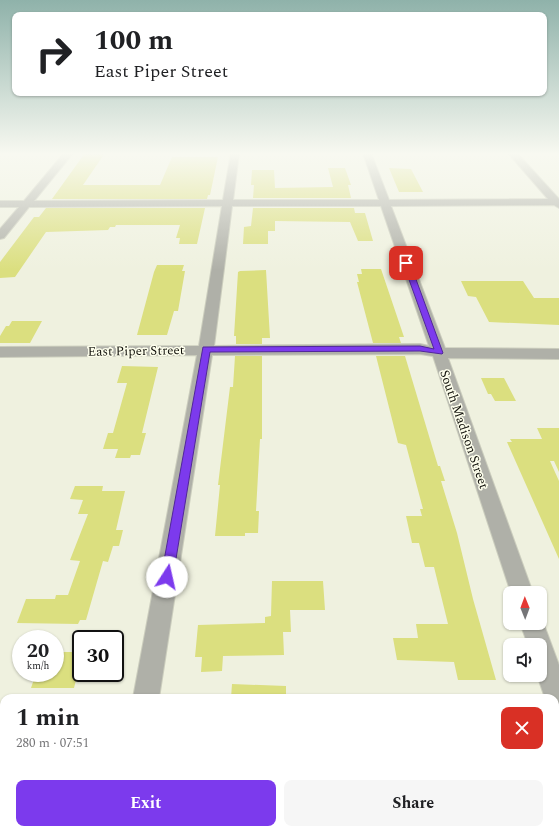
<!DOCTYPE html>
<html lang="en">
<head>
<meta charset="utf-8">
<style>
	body { margin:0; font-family:Spectral,serif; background:#f6f6f6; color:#202124; height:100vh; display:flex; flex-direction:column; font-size:15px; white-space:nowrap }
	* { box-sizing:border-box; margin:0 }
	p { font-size:13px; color:#757577 }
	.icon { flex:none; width:22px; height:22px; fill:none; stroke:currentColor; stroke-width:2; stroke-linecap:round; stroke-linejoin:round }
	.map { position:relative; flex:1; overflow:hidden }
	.details { position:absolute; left:0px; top:694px; width:559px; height:140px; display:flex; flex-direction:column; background:#fff; border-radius:12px 12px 0 0; box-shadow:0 1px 3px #0004 }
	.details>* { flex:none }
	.banner { position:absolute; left:12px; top:12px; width:535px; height:84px; border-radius:8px; box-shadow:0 1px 3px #0004; background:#fff; color:#202124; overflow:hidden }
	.needle { width:26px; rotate:359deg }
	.fabs { position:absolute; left:503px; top:586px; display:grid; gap:8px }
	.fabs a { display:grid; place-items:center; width:44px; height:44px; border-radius:8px; background:#fff; box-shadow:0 1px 3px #0004; font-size:20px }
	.speed { position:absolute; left:12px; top:630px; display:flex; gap:8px; font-size:20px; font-weight:700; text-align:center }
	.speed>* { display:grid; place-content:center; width:52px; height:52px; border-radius:50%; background:#fff; box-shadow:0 1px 3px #0004; line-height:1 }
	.speed small { font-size:10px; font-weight:400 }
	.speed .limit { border:2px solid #111; border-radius:6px; background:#fff; color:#111 }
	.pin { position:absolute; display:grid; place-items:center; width:34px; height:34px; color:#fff; margin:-17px; border-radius:8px; box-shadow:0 2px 6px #0006 }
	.me { position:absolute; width:44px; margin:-22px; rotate:10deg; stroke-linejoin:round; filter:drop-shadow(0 0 3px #0008) }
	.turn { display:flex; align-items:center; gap:14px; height:84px; padding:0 16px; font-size:18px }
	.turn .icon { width:52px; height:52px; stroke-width:2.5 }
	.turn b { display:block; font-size:28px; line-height:34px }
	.round { display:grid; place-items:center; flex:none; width:42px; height:42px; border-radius:8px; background:#f6f6f6 }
	.head { display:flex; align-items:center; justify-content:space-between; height:68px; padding:0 16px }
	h1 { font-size:24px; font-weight:700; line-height:30px }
	.button { display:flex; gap:8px; margin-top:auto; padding:8px 16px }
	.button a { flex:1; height:46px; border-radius:8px; background:#7c3aed; color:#fff; font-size:16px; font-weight:700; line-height:46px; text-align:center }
	.button a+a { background:#f6f6f6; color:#202124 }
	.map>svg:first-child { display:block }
	.building { fill:#dbdf7f }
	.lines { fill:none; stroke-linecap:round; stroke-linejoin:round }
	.minor-casing { stroke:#cbcdbd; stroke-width:2 }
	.minor { fill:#afb0a8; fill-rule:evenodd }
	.route { fill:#7c3aed; stroke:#51269a }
	.labels { text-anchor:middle; stroke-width:3; stroke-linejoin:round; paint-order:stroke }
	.street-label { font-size:13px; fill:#10100a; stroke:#fdfeec }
</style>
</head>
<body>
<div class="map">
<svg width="559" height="834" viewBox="0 0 559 834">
	<rect width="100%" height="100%" fill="#eff1df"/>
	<g class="building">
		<path d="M 85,153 L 105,153 L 83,185 L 160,185 L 172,157 L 218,157 L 210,195 L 208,195 L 207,199 L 52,199 Z"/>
		<path d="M 328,168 L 345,168 L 351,185 L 348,185 L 351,198 L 253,198 L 254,185 L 251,185 L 252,170 L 274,170 L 275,188 L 333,187 Z"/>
		<path d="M 389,168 L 411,169 L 423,192 L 399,192 Z"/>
		<path d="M 46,208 L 205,208 L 197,244 L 179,244 L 180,238 L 176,238 L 180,225 L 116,225 L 115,227 L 110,227 L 108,230 L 46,232 L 15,277 L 0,278 L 0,262 L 34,217 L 39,217 Z"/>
		<path d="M 253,208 L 354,208 L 355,213 L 365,213 L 373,241 L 358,241 L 350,222 L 275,221 L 275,231 L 268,231 L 268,244 L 243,244 L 244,227 L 251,226 Z"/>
		<path d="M 157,265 L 184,265 L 182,271 L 185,271 L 178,311 L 174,311 L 167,335 L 137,335 L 154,272 Z"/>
		<path d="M 361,269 L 381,269 L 404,337 L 399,337 L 401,343 L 373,343 L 357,282 L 359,282 L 357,274 L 362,274 Z"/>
		<path d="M 266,270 L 270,338 L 262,338 L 262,344 L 236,344 L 236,336 L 234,336 L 238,272 L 240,271 Z"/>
		<path d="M 461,281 L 523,281 L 534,298 L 559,298 L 559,325 L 489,322 L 476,297 L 468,296 Z"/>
		<path d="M 12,321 L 42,321 L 30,343 L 0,343 L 0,336 L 6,326 L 9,326 Z"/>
		<path d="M 235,356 L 262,356 L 262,439 L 260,439 L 256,511 L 259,511 L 258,533 L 245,533 L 245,536 L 215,536 L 220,485 L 218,485 L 230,387 L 233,387 Z"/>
		<path d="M 376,356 L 405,356 L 438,466 L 440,466 L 445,481 L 441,481 L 457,533 L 473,599 L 496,680 L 458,680 L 454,662 L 397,660 L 393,638 L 418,638 L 416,624 L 448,624 L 434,567 L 425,567 L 419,543 L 412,543 L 406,516 L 422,516 L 420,509 L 423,509 L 406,445 L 398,443 Z"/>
		<path d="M 122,366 L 158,367 L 142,433 L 146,433 L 140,455 L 131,455 L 130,458 L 115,458 L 118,449 L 103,449 L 108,433 L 113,433 L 127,383 L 117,383 Z"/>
		<path d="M 481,378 L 504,378 L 516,401 L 495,401 L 491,394 L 488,394 Z"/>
		<path d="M 537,428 L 559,428 L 559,472 L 554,461 L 550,461 L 559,481 L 559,559 L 507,442 L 512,442 L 510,439 L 542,439 Z"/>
		<path d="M 75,486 L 103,486 L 102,491 L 125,491 L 116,530 L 123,530 L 119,546 L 113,546 L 108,562 L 103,561 L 86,620 L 80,620 L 78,624 L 17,623 L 26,599 L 55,599 L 56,595 L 68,595 L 80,561 L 70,560 L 88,514 L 78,514 L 83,500 L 70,499 Z"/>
		<path d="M 272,581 L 323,581 L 325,610 L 290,610 L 291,632 L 283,632 L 284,655 L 223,656 L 222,671 L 201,672 L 202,657 L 195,657 L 198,625 L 265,623 L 265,617 L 271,616 Z"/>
		<path d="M 55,652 L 81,652 L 81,660 L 74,688 L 31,688 L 36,673 L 55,673 Z"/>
		<path d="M 232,684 L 286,686 L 286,698 L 231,698 Z"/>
	</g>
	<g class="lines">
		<defs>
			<g id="minor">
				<path d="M 64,153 L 73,153 L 34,201 L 223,200 L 231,153 L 239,153 L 233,200 L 379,200 L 363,153 L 371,153 L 389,200 L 548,199 L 508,153 L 517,153 L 559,199 L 559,208 L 554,205 L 391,206 L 445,348 L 559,349 L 559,359 L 448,358 L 533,593 L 511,593 L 433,356 L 420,354 L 212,355 L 159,698 L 133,698 L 197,355 L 0,357 L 0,347 L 199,346 L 222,206 L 29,207 L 4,238 L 0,239 L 0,229 L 19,207 L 0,207 L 0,201 L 24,201 ZM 232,206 L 381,206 L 429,346 L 420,344 L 214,346 Z"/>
				<path d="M 540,614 L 559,665 L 559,715 L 555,714 L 555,698 L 545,698 L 537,675 L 540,675 L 540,645 L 528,645 L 520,623 L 540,623 Z"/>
				<path d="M 109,830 L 139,830 L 138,834 L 108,834 Z"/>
			</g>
		</defs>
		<use href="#minor" class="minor-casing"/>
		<use href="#minor" class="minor"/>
	</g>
	<linearGradient id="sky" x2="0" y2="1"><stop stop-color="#8fb2aa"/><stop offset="0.57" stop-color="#f8f9f1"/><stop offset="1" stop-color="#f8f9f1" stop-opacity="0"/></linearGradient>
	<rect width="559" height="270" fill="url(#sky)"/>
	<path class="route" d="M 406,261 L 410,263 L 443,353 L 442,354 L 420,351 L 210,352 L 173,577 L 171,581 L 167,582 L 163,581 L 161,577 L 203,347 L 420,346 L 434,349 L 403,263 Z"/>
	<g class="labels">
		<g class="street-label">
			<text transform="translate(136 350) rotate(-1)" y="5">East Piper Street</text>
			<text transform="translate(465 429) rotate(71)" y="5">South Madison Street</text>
		</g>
	</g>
</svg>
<div class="fabs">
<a><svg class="needle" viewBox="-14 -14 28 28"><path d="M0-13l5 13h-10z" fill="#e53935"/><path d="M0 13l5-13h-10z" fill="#757577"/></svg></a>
<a><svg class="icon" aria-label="sound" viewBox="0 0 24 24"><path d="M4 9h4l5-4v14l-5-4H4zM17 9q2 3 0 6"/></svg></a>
</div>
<div class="speed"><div>20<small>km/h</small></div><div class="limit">30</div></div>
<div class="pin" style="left:406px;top:263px;background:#d93025"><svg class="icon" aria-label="arrive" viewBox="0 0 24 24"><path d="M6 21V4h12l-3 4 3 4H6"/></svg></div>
<svg class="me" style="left:167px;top:577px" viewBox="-20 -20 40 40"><circle r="19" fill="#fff"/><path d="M0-13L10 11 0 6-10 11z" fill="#7c3aed"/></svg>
<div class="banner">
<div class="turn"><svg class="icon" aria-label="right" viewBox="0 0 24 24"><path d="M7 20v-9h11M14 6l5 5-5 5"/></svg><div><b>100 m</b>East Piper Street</div></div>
</div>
<section class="details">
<div class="head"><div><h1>1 min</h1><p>280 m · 07:51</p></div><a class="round" style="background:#d93025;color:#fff"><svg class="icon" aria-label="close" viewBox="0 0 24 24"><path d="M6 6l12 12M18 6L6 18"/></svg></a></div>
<div class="button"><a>Exit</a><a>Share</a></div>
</section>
</div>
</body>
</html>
